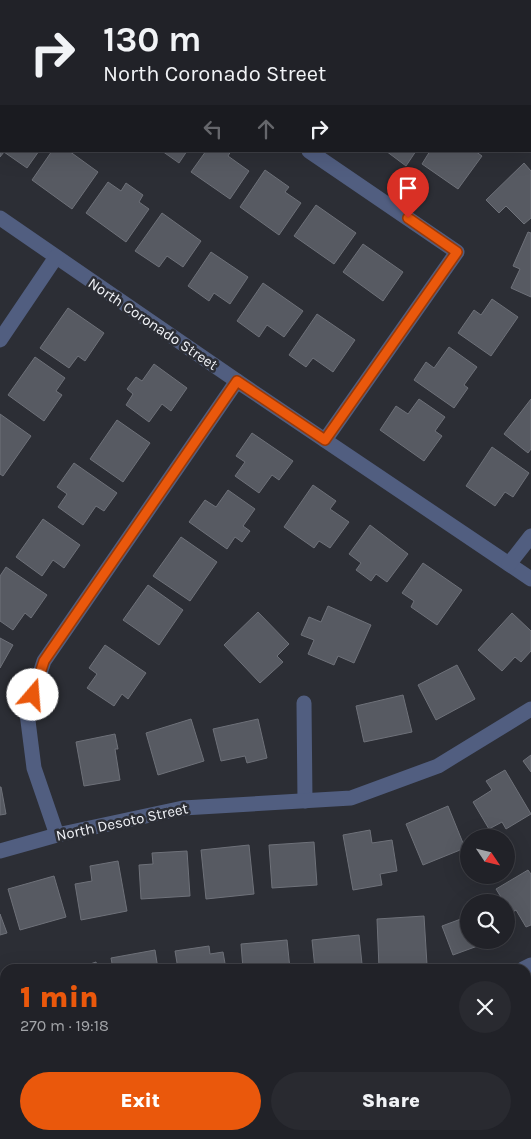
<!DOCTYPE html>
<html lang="en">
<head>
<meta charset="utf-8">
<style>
	body { margin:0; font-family:Karla,sans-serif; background:#292a30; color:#f1f3f6; height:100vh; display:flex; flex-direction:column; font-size:19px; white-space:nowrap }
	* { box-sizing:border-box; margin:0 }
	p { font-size:16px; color:#a2a4a8 }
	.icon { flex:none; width:28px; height:28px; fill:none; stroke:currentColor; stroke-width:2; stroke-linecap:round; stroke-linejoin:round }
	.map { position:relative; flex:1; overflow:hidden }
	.details { position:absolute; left:0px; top:964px; width:531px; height:176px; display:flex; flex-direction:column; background:#212228; border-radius:15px 15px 0 0; box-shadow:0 5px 20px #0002,0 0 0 1px #3e3f45 }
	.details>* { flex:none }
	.top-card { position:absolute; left:0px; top:0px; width:531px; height:152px; box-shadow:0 5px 20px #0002,0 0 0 1px #3e3f45; background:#212228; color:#f1f3f6; overflow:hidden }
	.needle { width:32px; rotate:125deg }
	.buttons { position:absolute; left:460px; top:829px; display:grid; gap:10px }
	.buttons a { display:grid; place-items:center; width:55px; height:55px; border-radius:50%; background:#212228; box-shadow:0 5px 20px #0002,0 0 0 1px #3e3f45; font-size:25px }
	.pin { position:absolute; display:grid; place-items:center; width:42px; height:42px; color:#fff; margin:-51px -21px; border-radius:50% 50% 50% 0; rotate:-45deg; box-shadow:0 0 5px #0007 }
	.pin .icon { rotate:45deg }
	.me { position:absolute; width:55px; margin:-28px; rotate:18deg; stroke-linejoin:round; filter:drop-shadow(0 0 4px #0008) }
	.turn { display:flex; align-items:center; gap:18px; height:105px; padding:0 20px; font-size:22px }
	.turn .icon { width:65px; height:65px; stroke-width:2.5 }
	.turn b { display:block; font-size:35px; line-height:42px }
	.lanes { display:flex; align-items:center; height:48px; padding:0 20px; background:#0003; justify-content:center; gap:25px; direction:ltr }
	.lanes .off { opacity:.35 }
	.round { display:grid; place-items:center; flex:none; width:52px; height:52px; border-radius:26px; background:#292a30 }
	.headline { display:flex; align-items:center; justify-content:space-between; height:85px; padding:0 20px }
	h1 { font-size:30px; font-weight:800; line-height:38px; color:#ea580c }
	.button { display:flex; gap:10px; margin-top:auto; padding:10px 20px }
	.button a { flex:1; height:58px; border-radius:30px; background:#ea580c; color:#fff; font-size:20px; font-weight:800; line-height:58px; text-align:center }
	.button a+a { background:#292a30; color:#f1f3f6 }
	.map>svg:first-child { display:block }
	.building { fill:#575a62; stroke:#6e7179 }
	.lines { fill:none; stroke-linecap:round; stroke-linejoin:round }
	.street { stroke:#515e80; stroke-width:15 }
	.route-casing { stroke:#983908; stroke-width:12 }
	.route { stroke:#ea580c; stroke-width:9 }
	.labels { text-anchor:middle; stroke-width:5; stroke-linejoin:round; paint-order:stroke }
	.street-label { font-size:15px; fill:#f0f2f7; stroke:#2c2e35 }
</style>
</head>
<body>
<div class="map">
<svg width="531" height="1139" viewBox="0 0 531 1139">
	<rect width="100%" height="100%" fill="#2c2e35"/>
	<g class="building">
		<path d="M 168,0 L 222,0 L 221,1 Z"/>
		<path d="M 1,3 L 1,41 L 0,40 Z"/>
		<path d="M 530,21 L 531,22 L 531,65 L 530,64 Z"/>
		<path d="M 1,115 L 1,151 L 39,151 L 27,168 L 4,152 L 0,157 Z"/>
		<path d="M 52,151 L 69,151 L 98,172 L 72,209 L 32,180 Z"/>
		<path d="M 162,151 L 187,151 L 179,163 Z"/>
		<path d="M 206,151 L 231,151 L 228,156 L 249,171 L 230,199 L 191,172 Z"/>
		<path d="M 386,151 L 416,151 L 406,166 Z"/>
		<path d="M 430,151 L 475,151 L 482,156 L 458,189 L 422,164 Z"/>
		<path d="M 524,163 L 531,171 L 531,218 L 524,224 L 506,206 L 499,213 L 486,200 Z"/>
		<path d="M 265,170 L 289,187 L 285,192 L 301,203 L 279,235 L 240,207 Z"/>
		<path d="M 108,182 L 121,191 L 126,183 L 143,195 L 139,202 L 149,209 L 126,242 L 86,213 Z"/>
		<path d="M 316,205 L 356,233 L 334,264 L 294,236 Z"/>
		<path d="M 162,213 L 201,241 L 183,267 L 167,256 L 159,267 L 135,251 Z"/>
		<path d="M 528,232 L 531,233 L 531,297 L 511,288 L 520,269 L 513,266 Z"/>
		<path d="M 363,244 L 403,272 L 383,301 L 343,272 Z"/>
		<path d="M 211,252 L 248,277 L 230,304 L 214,293 L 209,301 L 188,286 Z"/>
		<path d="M 263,283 L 303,311 L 284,337 L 267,325 L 259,337 L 237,321 Z"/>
		<path d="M 492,299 L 518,317 L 491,356 L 458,333 L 474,310 L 481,315 Z"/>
		<path d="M 68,308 L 104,333 L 85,361 L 78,356 L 69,368 L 40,348 Z"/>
		<path d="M 317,314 L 355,340 L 333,372 L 313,358 L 306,367 L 289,355 Z"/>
		<path d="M 449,347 L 477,367 L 464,385 L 468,388 L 454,408 L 414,380 L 426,362 L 434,368 Z"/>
		<path d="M 35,357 L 65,378 L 56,391 L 62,395 L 44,421 L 8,395 Z"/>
		<path d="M 154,364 L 187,388 L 171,411 L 162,404 L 149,422 L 126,405 L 133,394 L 127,389 L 136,377 L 142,381 Z"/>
		<path d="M 419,399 L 445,417 L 435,431 L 442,436 L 424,461 L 380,430 L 396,406 L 408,414 Z"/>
		<path d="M 531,399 L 531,449 L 528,453 L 504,434 Z"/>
		<path d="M 0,414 L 31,436 L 3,476 L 0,474 Z"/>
		<path d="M 117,420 L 150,443 L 123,482 L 90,459 Z"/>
		<path d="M 252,433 L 293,461 L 279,480 L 272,475 L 259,493 L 235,476 L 245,462 L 236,456 Z"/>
		<path d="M 492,447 L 529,473 L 513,497 L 505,492 L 495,506 L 466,486 Z"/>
		<path d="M 74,463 L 117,493 L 104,511 L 96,506 L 83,525 L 58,507 L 67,494 L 57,487 Z"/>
		<path d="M 313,485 L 336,501 L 330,509 L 349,522 L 330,548 L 319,541 L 314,548 L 284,527 Z"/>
		<path d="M 228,490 L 255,509 L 243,526 L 250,531 L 242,542 L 235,537 L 227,549 L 189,522 L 205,500 L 216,507 Z"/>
		<path d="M 43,519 L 80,545 L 64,568 L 53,560 L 42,576 L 16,557 Z"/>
		<path d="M 370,525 L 408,554 L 387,582 L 376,574 L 371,581 L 356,570 L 361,563 L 349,554 Z"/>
		<path d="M 181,537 L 217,562 L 190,601 L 153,576 Z"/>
		<path d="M 423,563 L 462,590 L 437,625 L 411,607 L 414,601 L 402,593 Z"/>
		<path d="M 6,567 L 47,595 L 31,618 L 25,613 L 13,630 L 0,621 L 0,576 Z"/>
		<path d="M 148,585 L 183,610 L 159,645 L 123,620 Z"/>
		<path d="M 328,606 L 371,625 L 354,663 L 338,656 L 334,665 L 308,654 L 314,640 L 301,635 L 309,617 L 321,622 Z"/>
		<path d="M 258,612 L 289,644 L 277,656 L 283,662 L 260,683 L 224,645 Z"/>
		<path d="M 512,613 L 531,631 L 531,651 L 521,662 L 515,657 L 502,671 L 478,650 Z"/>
		<path d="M 0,638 L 13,645 L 0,668 Z"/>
		<path d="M 105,645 L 146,673 L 128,699 L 122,694 L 114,706 L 87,688 L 97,674 L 89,668 Z"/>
		<path d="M 457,665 L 475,699 L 436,720 L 418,685 Z"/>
		<path d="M 403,695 L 412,732 L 364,742 L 356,706 Z"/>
		<path d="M 191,719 L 204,761 L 158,775 L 146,733 Z"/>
		<path d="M 258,719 L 267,758 L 247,763 L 245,756 L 221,761 L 213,729 Z"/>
		<path d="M 115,734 L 118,749 L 115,749 L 120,780 L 84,786 L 76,742 Z"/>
		<path d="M 531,755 L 531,772 L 523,761 Z"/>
		<path d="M 505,770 L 531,814 L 506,829 L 502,822 L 489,829 L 473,802 L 492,790 L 486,781 Z"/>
		<path d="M 0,787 L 1,787 L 6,814 L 0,815 Z"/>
		<path d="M 448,806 L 465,848 L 423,865 L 406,824 Z"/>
		<path d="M 370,830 L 372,843 L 392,840 L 397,871 L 380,874 L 382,885 L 353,890 L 343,835 Z"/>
		<path d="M 314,842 L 317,885 L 272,888 L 269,845 Z"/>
		<path d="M 249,845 L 254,894 L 206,899 L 201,850 Z"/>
		<path d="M 187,851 L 190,896 L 141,899 L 139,865 L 153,864 L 152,853 Z"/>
		<path d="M 118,861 L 127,911 L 81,920 L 75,884 L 92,881 L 90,866 Z"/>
		<path d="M 528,870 L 531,874 L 531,925 L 526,927 L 516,910 L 511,913 L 506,906 L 506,902 L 504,902 L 496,889 Z"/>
		<path d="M 54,876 L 66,917 L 20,930 L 8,889 Z"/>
		<path d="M 0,914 L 7,933 L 0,935 Z"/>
		<path d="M 424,916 L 427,965 L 379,968 L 377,919 Z"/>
		<path d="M 469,916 L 469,940 L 494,940 L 453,955 L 442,926 Z"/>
		<path d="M 359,935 L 362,964 L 342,965 L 342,969 L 315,969 L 312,940 Z"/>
		<path d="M 287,940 L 290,969 L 243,969 L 241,944 Z"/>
		<path d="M 209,946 L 210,954 L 223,952 L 226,969 L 178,969 L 175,951 Z"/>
		<path d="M 155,950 L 158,969 L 113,969 L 111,958 Z"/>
		<path d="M 96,962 L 98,969 L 76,969 Z"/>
		<path d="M 5,986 L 5,1034 L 0,1036 L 0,988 Z"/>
		<path d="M 531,1009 L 531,1054 L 526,1046 L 526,1012 Z"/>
		<path d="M 14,1135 L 63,1135 L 65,1139 L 16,1139 Z"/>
		<path d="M 81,1135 L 117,1135 L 103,1139 L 82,1139 Z"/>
	</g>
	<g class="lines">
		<g class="street">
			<path d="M 87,0 L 89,1"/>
			<path d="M 309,151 L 457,252 L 325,440"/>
			<path d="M 0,218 L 237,381 L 531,579"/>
			<path d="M 0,340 L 56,257"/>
			<path d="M 509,564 L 531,536"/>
			<path d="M 304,703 L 305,801"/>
			<path d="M 57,835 L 34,768 L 27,713 L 44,661 L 237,381"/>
			<path d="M 0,851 L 57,835 L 183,808 L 351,798 L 438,766 L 531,709"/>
			<path d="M 523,969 L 531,965"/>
			<path d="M 0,1087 L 5,1085"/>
		</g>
	</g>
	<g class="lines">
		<defs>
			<path id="route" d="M 33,695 L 44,661 L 237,381 L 325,440 L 457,252 L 408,218"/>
		</defs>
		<use href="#route" class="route-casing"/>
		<use href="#route" class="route"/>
	</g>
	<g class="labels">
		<g class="street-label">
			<text transform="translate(153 324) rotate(34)" y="5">North Coronado Street</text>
			<text transform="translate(122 822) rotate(-12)" y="5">North Desoto Street</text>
		</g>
	</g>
</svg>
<div class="buttons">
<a><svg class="needle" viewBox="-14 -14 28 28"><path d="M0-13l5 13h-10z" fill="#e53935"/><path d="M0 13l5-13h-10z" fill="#a2a4a8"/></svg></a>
<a><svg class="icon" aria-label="search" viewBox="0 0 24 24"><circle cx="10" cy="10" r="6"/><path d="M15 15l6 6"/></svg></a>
</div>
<div class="pin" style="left:408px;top:218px;background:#d93025"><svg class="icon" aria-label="arrive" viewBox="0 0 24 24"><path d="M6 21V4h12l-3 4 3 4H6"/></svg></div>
<svg class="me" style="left:33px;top:695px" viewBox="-20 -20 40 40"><circle r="19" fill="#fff"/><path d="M0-13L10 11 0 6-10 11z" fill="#ea580c"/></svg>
<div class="top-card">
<div class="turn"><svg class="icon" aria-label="right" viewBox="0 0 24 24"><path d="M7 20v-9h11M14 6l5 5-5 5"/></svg><div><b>130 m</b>North Coronado Street</div></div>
<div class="lanes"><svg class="icon off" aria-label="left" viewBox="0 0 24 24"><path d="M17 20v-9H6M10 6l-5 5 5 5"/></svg><svg class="icon off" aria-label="ahead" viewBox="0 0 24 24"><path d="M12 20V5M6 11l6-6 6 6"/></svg><svg class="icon" aria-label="right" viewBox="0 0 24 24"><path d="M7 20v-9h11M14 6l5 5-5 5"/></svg></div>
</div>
<section class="details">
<div class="headline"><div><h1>1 min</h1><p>270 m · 19:18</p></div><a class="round"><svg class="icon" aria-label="close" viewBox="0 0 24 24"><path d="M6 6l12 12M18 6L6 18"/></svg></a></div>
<div class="button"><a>Exit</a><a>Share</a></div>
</section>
</div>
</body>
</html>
